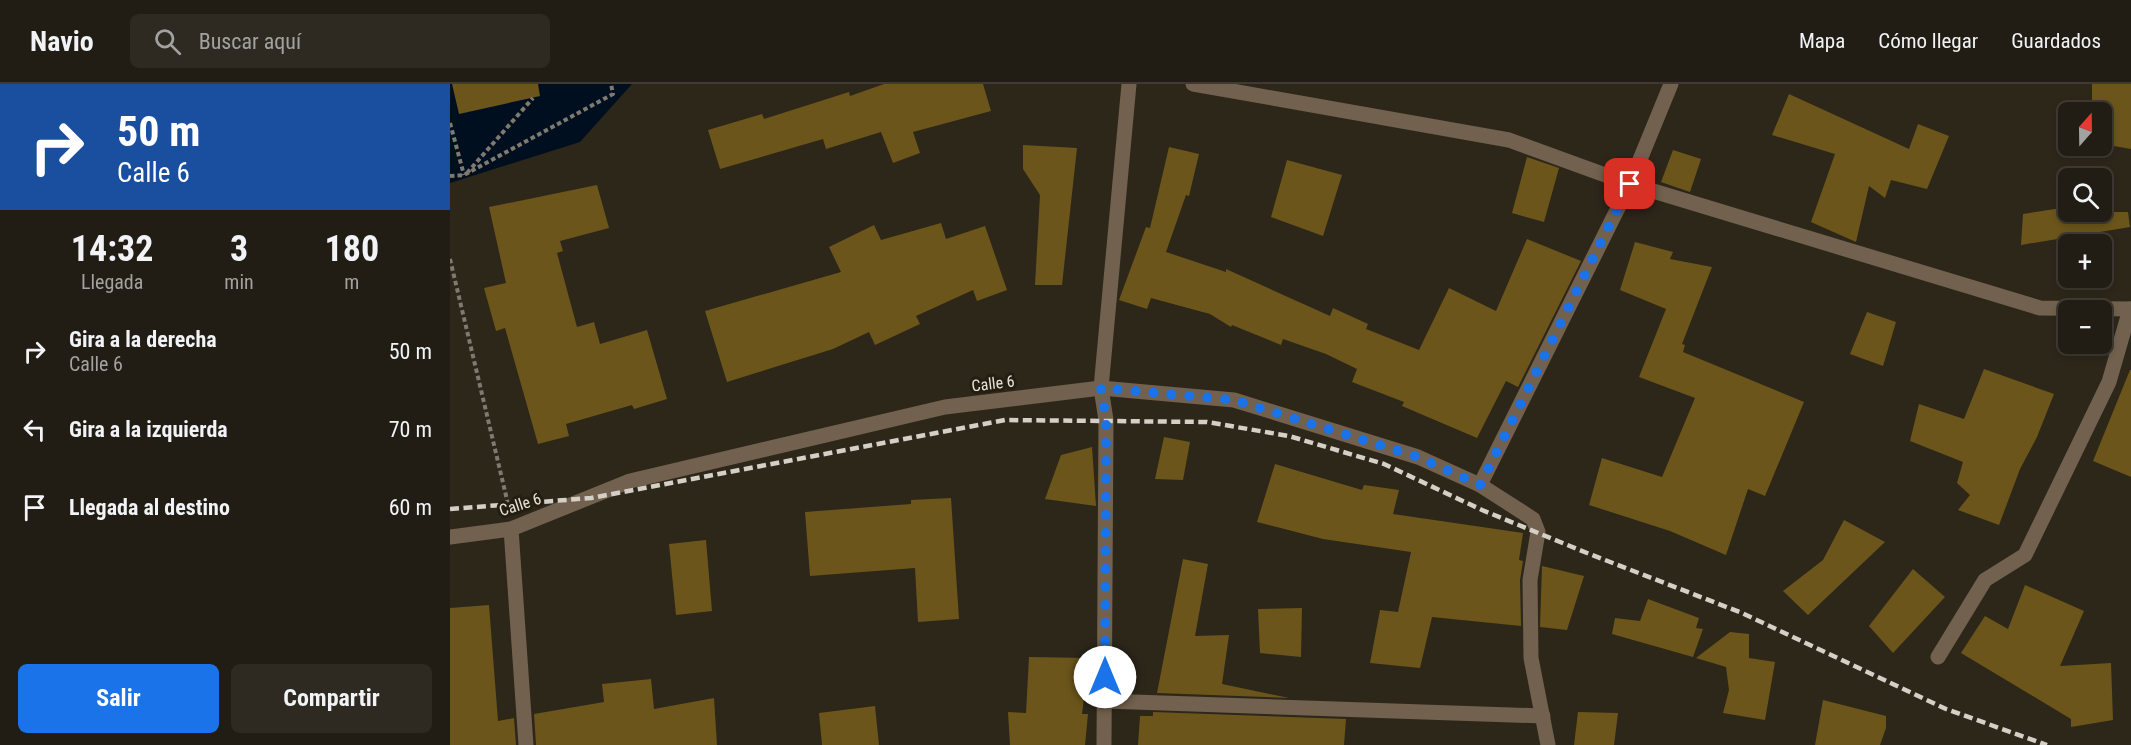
<!DOCTYPE html>
<html lang="es">
<head>
<meta charset="utf-8">
<style>
	body { margin:0; font-family:"Roboto Condensed",sans-serif; background:#2e2a22; color:#f1f3f6; height:100vh; display:flex; flex-direction:column; font-size:22px; white-space:nowrap }
	* { box-sizing:border-box; margin:0 }
	p { font-size:20px; color:#a2a2a0 }
	.icon { flex:none; width:33px; height:33px; fill:none; stroke:currentColor; stroke-width:2; stroke-linecap:round; stroke-linejoin:round }
	.map { position:relative; flex:1; overflow:hidden }
	.side { display:flex; flex-direction:column; background:#221d14; width:450px }
	.side>* { flex:none }
	.banner { background:#1a4fa0; color:#fff; overflow:hidden }
	.needle { width:39px; rotate:20deg }
	.controls { position:absolute; left:1608px; top:18px; display:grid; gap:12px }
	.controls a { display:grid; place-items:center; width:54px; height:54px; border-radius:9px; background:#221d14; box-shadow:0 3px 9px #0003,0 0 0 2px #3f3b34; font-size:30px }
	.pin { position:absolute; display:grid; place-items:center; width:51px; height:51px; color:#fff; margin:-26px; border-radius:12px; box-shadow:0 3px 9px #0006 }
	.me { position:absolute; width:66px; margin:-33px; rotate:0deg; stroke-linejoin:round; filter:drop-shadow(0 0 4px #0008) }
	.turn { display:flex; align-items:center; gap:21px; height:126px; padding:0 18px; font-size:27px }
	.turn .icon { width:78px; height:78px; stroke-width:2.5 }
	.turn b { display:block; font-size:42px; line-height:51px }
	.eta { display:flex; justify-content:space-evenly; align-items:center; height:102px; text-align:center }
	.eta b { font-size:36px; font-weight:700; line-height:42px }
	.action { display:flex; gap:12px; margin-top:auto; padding:12px 18px }
	.action a { flex:1; height:69px; border-radius:9px; background:#1a73e8; color:#fff; font-size:24px; font-weight:700; line-height:69px; text-align:center }
	.action a+a { background:#2e2a22; color:#f1f3f6 }
	ul { padding:0; list-style:none }
	li { display:flex; align-items:center; gap:18px; height:78px; padding:0 18px }
	li div { flex:1 }
	li b { display:block; font-size:22px }
	li em { font-style:normal }
	header { display:flex; align-items:center; gap:36px; box-sizing:border-box; height:84px; padding:0 30px; background:#221d14; border-bottom:2px solid #3f3b34 }
	header strong { font-size:28px }
	nav { display:flex; gap:33px; margin-inline-start:auto; font-size:21px }
	.search { width:420px; height:54px; background:#2e2a22; display:flex; align-items:center; gap:15px; box-sizing:border-box; padding:0 21px; border-radius:9px; color:#a2a2a0; font-size:22px }
	main { display:flex; flex:1; min-height:0 }
	.map>svg:first-child { display:block }
	.water { fill:#000f20 }
	.building { fill:#6b551a }
	.lines { fill:none; stroke-linecap:round; stroke-linejoin:round }
	.path { stroke:#7f796e; stroke-width:4; stroke-dasharray:4.5 3; stroke-linecap:butt }
	.minor { stroke:#72614e; stroke-width:15 }
	.rail { stroke:#d4d0c7; stroke-width:4.5; stroke-dasharray:9 4.5; stroke-linecap:butt }
	.route { stroke:#1a73e8; stroke-width:10; stroke-dasharray:0 18 }
	.labels { text-anchor:middle; stroke-width:6; stroke-linejoin:round; paint-order:stroke }
	.street-label { font-size:16px; fill:#e7e3da; stroke:#231e10 }
</style>
</head>
<body>
<header>
<strong>Navio</strong>
<div class="search"><svg class="icon" aria-label="search" viewBox="0 0 24 24"><circle cx="10" cy="10" r="6"/><path d="M15 15l6 6"/></svg>Buscar aquí</div>
<nav><a>Mapa</a><a>Cómo llegar</a><a>Guardados</a></nav>
</header>
<main>
<section class="side">
<div class="banner">
<div class="turn"><svg class="icon" aria-label="right" viewBox="0 0 24 24"><path d="M7 20v-9h11M14 6l5 5-5 5"/></svg><div><b>50 m</b>Calle 6</div></div>
</div>
<div class="eta">
<div><b>14:32</b><p>Llegada</p></div>
<div><b>3</b><p>min</p></div>
<div><b>180</b><p>m</p></div>
</div>
<ul>
<li><svg class="icon" aria-label="right" viewBox="0 0 24 24"><path d="M7 20v-9h11M14 6l5 5-5 5"/></svg><div><b>Gira a la derecha</b><p>Calle 6</p></div><em>50 m</em></li>
<li><svg class="icon" aria-label="left" viewBox="0 0 24 24"><path d="M17 20v-9H6M10 6l-5 5 5 5"/></svg><div><b>Gira a la izquierda</b></div><em>70 m</em></li>
<li><svg class="icon" aria-label="arrive" viewBox="0 0 24 24"><path d="M6 21V4h12l-3 4 3 4H6"/></svg><div><b>Llegada al destino</b></div><em>60 m</em></li>
</ul>
<div class="action"><a>Salir</a><a>Compartir</a></div>
</section>
<div class="map">
<svg width="1681" height="661" viewBox="0 0 1681 661">
	<rect width="100%" height="100%" fill="#2d271a"/>
	<path class="water" d="M 0,0 L 182,0 L 130,58 L 0,99 Z"/>
	<g class="building">
		<path d="M 2,0 L 88,0 L 90,12 L 9,30 Z"/>
		<path d="M 434,0 L 533,0 L 541,27 L 463,48 L 470,69 L 443,79 L 431,48 L 376,65 L 373,55 L 270,85 L 258,46 L 312,30 L 314,35 L 399,8 L 400,12 Z"/>
		<path d="M 1642,0 L 1681,0 L 1681,65 L 1652,60 L 1652,28 L 1642,28 Z"/>
		<path d="M 1339,10 L 1459,65 L 1468,40 L 1499,52 L 1477,105 L 1441,96 L 1435,114 L 1419,102 L 1406,158 L 1361,138 L 1385,70 L 1322,51 Z"/>
		<path d="M 573,61 L 627,64 L 612,201 L 585,201 L 590,111 L 573,85 Z"/>
		<path d="M 719,63 L 749,70 L 739,112 L 736,111 L 716,168 L 776,188 L 776,185 L 880,232 L 883,224 L 918,240 L 916,245 L 969,266 L 999,204 L 1046,227 L 1077,155 L 1131,177 L 1068,303 L 1056,297 L 1027,354 L 952,322 L 954,318 L 902,298 L 907,285 L 876,270 L 833,255 L 831,261 L 782,241 L 781,243 L 760,230 L 701,214 L 697,225 L 669,216 L 696,143 L 700,144 Z"/>
		<path d="M 1223,66 L 1251,75 L 1240,108 L 1211,98 Z"/>
		<path d="M 1077,73 L 1109,84 L 1094,138 L 1062,129 Z"/>
		<path d="M 837,76 L 892,91 L 873,152 L 821,133 Z"/>
		<path d="M 147,101 L 159,144 L 110,157 L 113,167 L 107,169 L 127,243 L 144,238 L 150,260 L 197,246 L 217,315 L 184,325 L 182,321 L 116,340 L 119,352 L 88,360 L 55,244 L 46,247 L 34,204 L 56,199 L 39,123 Z"/>
		<path d="M 1618,123 L 1618,128 L 1678,128 L 1680,143 L 1571,161 L 1573,130 Z"/>
		<path d="M 491,139 L 496,155 L 535,142 L 557,206 L 527,217 L 523,206 L 466,232 L 470,240 L 425,261 L 419,248 L 383,265 L 277,298 L 255,227 L 391,188 L 379,163 L 424,141 L 431,156 Z"/>
		<path d="M 1185,158 L 1223,168 L 1220,175 L 1262,183 L 1232,260 L 1235,261 L 1233,268 L 1354,318 L 1315,412 L 1298,405 L 1276,471 L 1220,447 L 1139,421 L 1152,374 L 1212,393 L 1245,314 L 1189,293 L 1216,225 L 1170,206 Z"/>
		<path d="M 1417,228 L 1446,238 L 1433,282 L 1400,270 Z"/>
		<path d="M 1534,285 L 1604,310 L 1587,353 L 1570,385 L 1549,441 L 1508,426 L 1520,411 L 1507,399 L 1513,378 L 1460,357 L 1469,320 L 1514,335 Z"/>
		<path d="M 1680,286 L 1681,286 L 1681,393 L 1643,377 Z"/>
		<path d="M 714,353 L 740,358 L 733,396 L 705,395 Z"/>
		<path d="M 642,363 L 646,422 L 595,415 L 611,371 Z"/>
		<path d="M 825,380 L 912,406 L 914,401 L 949,406 L 943,430 L 1073,449 L 1069,476 L 1073,477 L 1070,496 L 1071,542 L 982,533 L 970,584 L 920,579 L 930,526 L 948,528 L 961,468 L 873,455 L 807,438 Z"/>
		<path d="M 501,414 L 509,535 L 468,538 L 465,484 L 360,492 L 355,428 L 461,420 L 461,416 Z"/>
		<path d="M 1394,436 L 1435,458 L 1358,531 L 1333,507 L 1373,476 Z"/>
		<path d="M 256,456 L 262,527 L 226,531 L 219,460 Z"/>
		<path d="M 733,475 L 758,480 L 745,552 L 779,551 L 772,600 L 839,614 L 707,609 Z"/>
		<path d="M 1092,482 L 1134,492 L 1117,546 L 1090,543 Z"/>
		<path d="M 1463,485 L 1495,513 L 1443,569 L 1419,542 Z"/>
		<path d="M 1575,501 L 1634,527 L 1610,582 L 1661,579 L 1663,636 L 1621,643 L 1621,635 L 1511,569 L 1535,532 L 1558,545 Z"/>
		<path d="M 1198,515 L 1249,534 L 1246,544 L 1253,545 L 1243,573 L 1162,550 L 1165,534 L 1190,537 Z"/>
		<path d="M 39,521 L 48,637 L 64,634 L 66,661 L 0,661 L 0,524 Z"/>
		<path d="M 852,524 L 851,573 L 810,569 L 808,525 Z"/>
		<path d="M 1280,548 L 1299,550 L 1299,574 L 1325,578 L 1315,636 L 1273,629 L 1279,606 L 1276,583 L 1246,574 Z"/>
		<path d="M 579,573 L 639,574 L 632,630 L 638,630 L 635,661 L 560,661 L 558,628 L 576,629 Z"/>
		<path d="M 201,595 L 204,625 L 264,614 L 267,661 L 86,661 L 84,630 L 154,618 L 152,600 Z"/>
		<path d="M 1373,616 L 1436,632 L 1436,644 L 1430,661 L 1365,661 Z"/>
		<path d="M 425,622 L 429,661 L 372,661 L 369,629 Z"/>
		<path d="M 703,628 L 896,635 L 894,661 L 688,661 L 690,632 L 703,632 Z"/>
		<path d="M 1128,628 L 1168,629 L 1164,661 L 1124,661 Z"/>
	</g>
	<g class="lines">
		<g class="path">
			<path d="M 0,39 L 14,91"/>
			<path d="M 17,89 L 83,14"/>
			<path d="M 0,92 L 14,91 L 163,10 L 161,0"/>
			<path d="M 0,175 L 58,420"/>
		</g>
		<g class="minor">
			<path d="M 743,0 L 1059,56 L 1180,100 L 1590,224 L 1681,225"/>
			<path d="M 1030,401 L 1180,100 L 1221,0"/>
			<path d="M 61,445 L 76,661"/>
			<path d="M 0,453 L 61,445 L 180,397 L 495,323 L 651,304 L 784,316 L 968,373 L 1030,401 L 1083,435 L 1088,448 L 1080,496 L 1081,574 L 1098,661"/>
			<path d="M 1488,573 L 1535,496 L 1575,471 L 1659,298 L 1680,225"/>
			<path d="M 655,617 L 1093,632"/>
			<path d="M 654,661 L 656,336 L 651,304 L 679,0"/>
		</g>
		<path class="rail" d="M 0,425 L 141,414 L 555,336 L 757,338 L 839,352 L 934,380 L 1032,426 L 1137,469 L 1292,529 L 1496,625 L 1597,661"/>
	</g>
	<g class="lines">
		<path class="route" d="M 655,593 L 656,336 L 651,304 L 784,316 L 968,373 L 1030,401 L 1180,100"/>
	</g>
	<g class="labels">
		<g class="street-label">
			<text transform="translate(543 299) rotate(-7)" y="6">Calle 6</text>
			<text transform="translate(70 420) rotate(-18)" y="6">Calle 6</text>
		</g>
	</g>
</svg>
<div class="controls">
<a><svg class="needle" viewBox="-14 -14 28 28"><path d="M0-13l5 13h-10z" fill="#e53935"/><path d="M0 13l5-13h-10z" fill="#a2a2a0"/></svg></a>
<a><svg class="icon" aria-label="search" viewBox="0 0 24 24"><circle cx="10" cy="10" r="6"/><path d="M15 15l6 6"/></svg></a>
<a>+</a>
<a>−</a>
</div>
<div class="pin" style="left:1180px;top:100px;background:#d93025"><svg class="icon" aria-label="arrive" viewBox="0 0 24 24"><path d="M6 21V4h12l-3 4 3 4H6"/></svg></div>
<svg class="me" style="left:655px;top:593px" viewBox="-20 -20 40 40"><circle r="19" fill="#fff"/><path d="M0-13L10 11 0 6-10 11z" fill="#1a73e8"/></svg>
</div>
</main>
</body>
</html>
